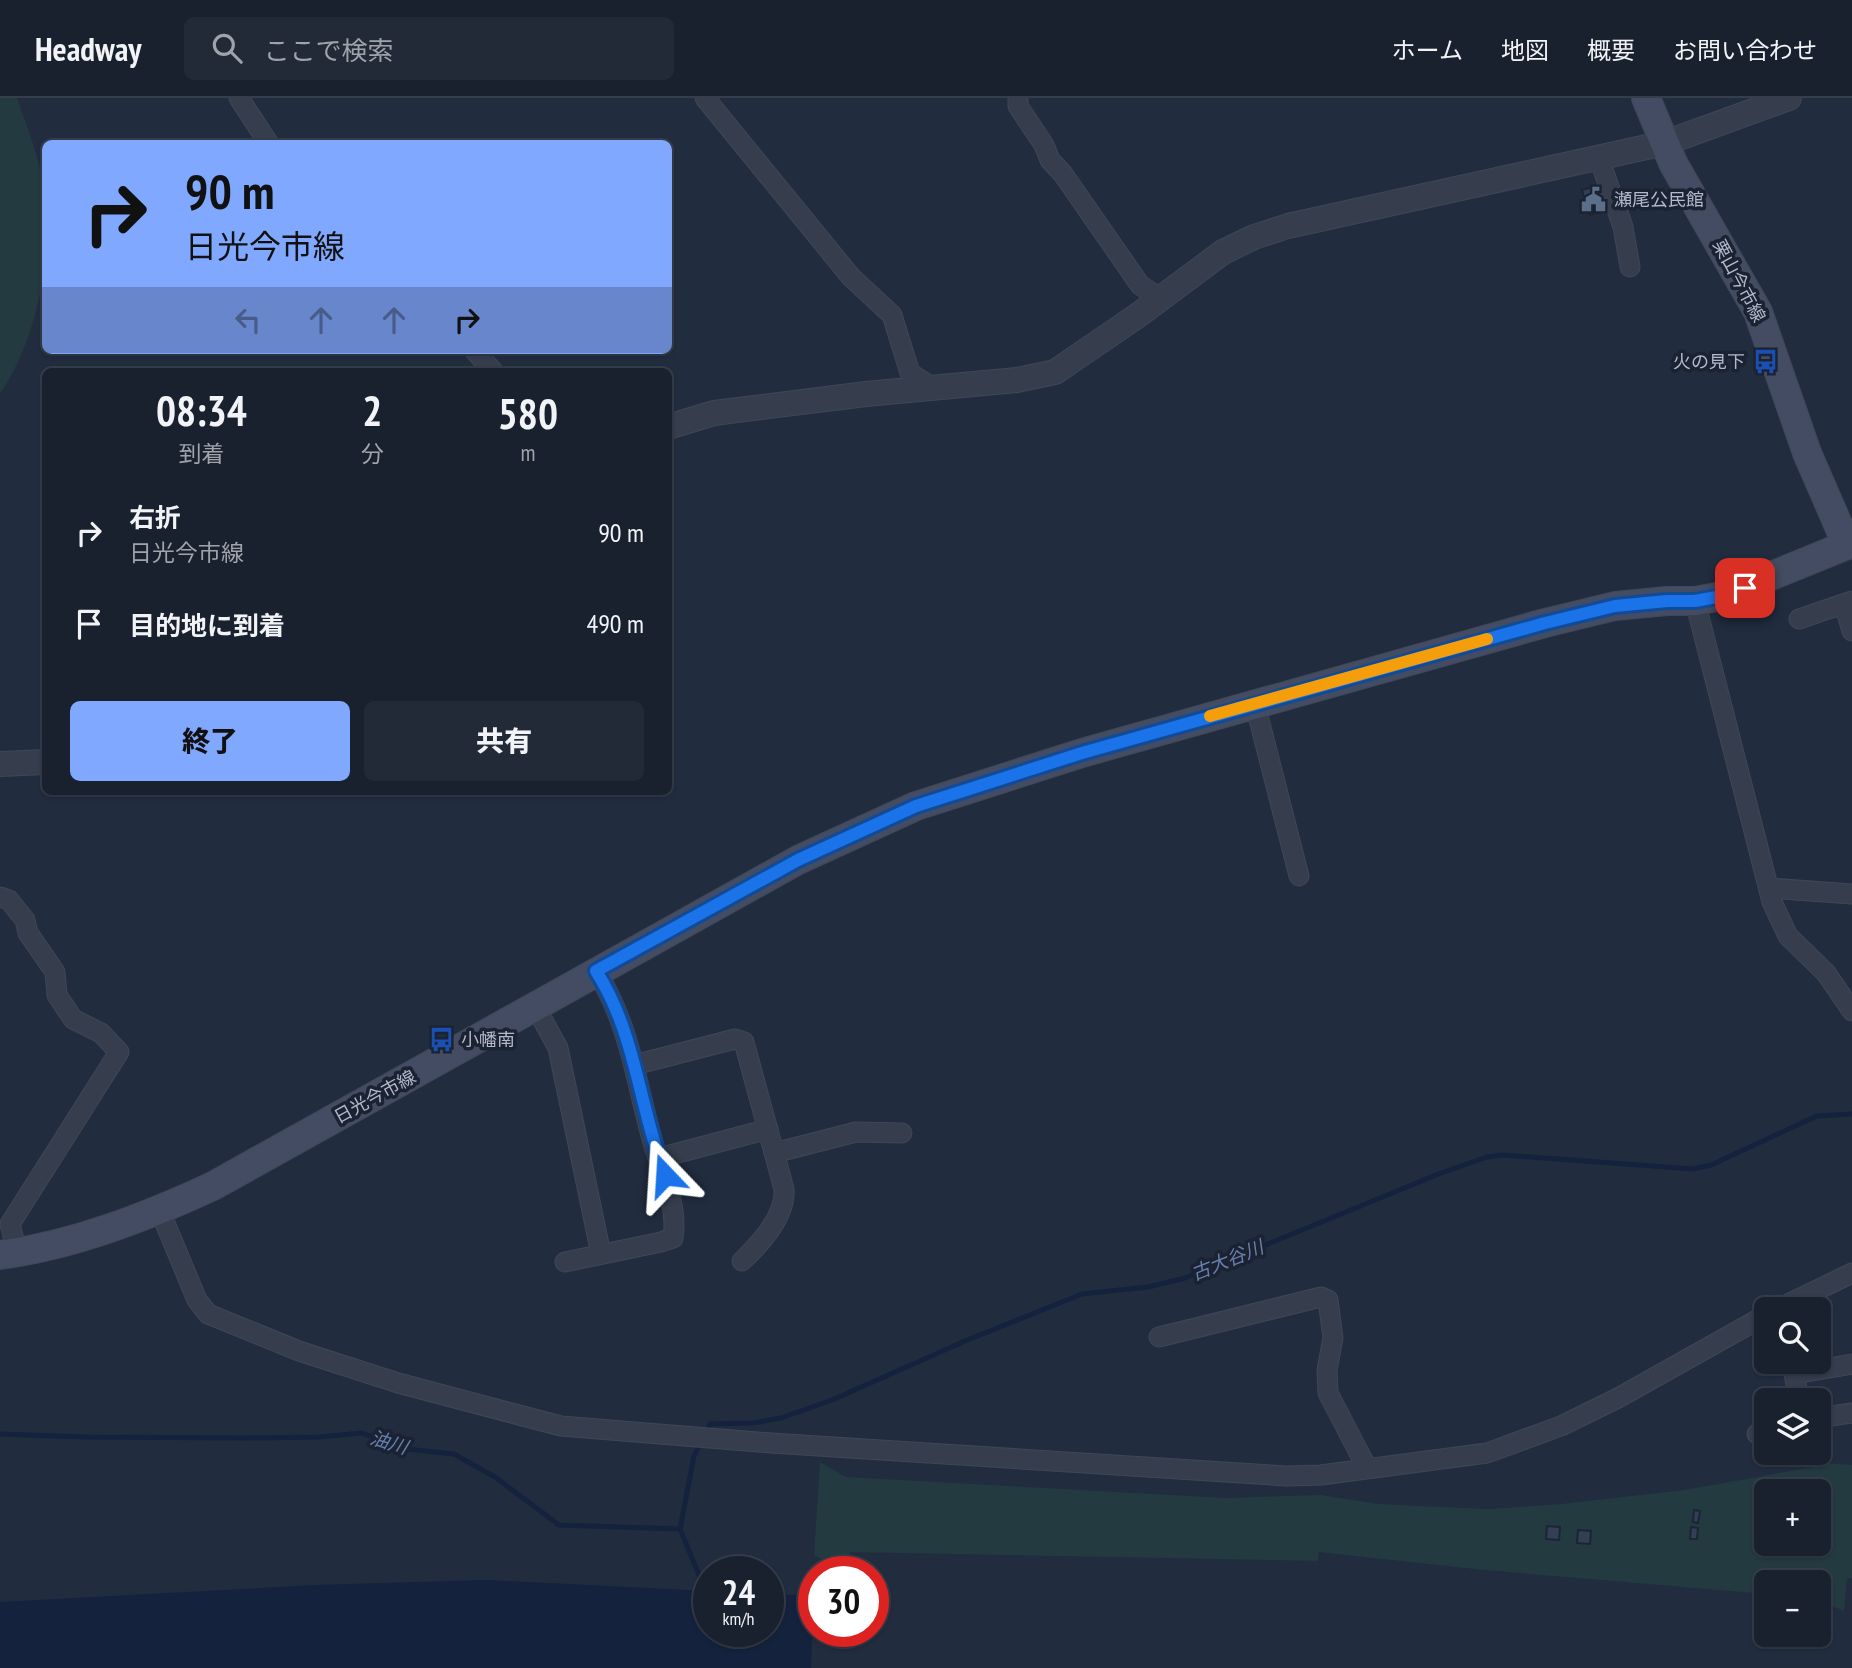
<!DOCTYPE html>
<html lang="ja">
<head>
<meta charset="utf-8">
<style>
	body { margin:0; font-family:"PT Sans Narrow","Noto Sans JP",sans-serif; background:#222937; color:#f1f3f6; height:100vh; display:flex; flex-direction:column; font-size:26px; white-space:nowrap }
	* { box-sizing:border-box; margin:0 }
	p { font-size:23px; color:#9fa3aa }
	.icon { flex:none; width:38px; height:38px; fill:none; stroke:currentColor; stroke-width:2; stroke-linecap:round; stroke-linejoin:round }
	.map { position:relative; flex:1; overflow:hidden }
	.side { position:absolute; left:42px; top:270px; width:630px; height:427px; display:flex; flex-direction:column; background:#19212f; border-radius:10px; box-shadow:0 2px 5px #0004,0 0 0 2px #373e4b }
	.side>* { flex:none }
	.guide { position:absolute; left:42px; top:42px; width:630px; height:214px; border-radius:10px; box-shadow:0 2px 5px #0004,0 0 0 2px #373e4b; background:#81a8ff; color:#111; overflow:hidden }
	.fabs { position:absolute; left:1754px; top:1199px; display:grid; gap:14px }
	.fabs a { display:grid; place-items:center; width:77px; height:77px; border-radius:10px; background:#19212f; box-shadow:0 2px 5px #0004,0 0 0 2px #373e4b; font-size:35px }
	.speed { position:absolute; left:693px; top:1458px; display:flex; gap:14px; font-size:35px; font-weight:700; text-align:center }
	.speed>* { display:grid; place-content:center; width:91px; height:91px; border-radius:50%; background:#19212f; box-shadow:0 2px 5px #0004,0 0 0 2px #373e4b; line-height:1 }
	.speed small { font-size:18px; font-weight:400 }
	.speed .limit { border:10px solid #d22; background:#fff; color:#111 }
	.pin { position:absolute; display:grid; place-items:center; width:60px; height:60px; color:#fff; margin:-30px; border-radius:14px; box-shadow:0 4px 10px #0006 }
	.me { position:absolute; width:77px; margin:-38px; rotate:340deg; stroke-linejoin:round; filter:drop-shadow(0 0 5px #0008) }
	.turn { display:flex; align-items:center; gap:24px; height:147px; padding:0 28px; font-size:32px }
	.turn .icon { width:91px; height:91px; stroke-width:2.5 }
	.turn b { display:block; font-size:49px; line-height:60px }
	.lanes { display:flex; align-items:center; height:66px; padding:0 28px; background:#0003; justify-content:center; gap:35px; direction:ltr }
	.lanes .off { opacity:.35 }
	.eta { display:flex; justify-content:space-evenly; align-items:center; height:119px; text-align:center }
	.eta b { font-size:42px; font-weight:800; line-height:49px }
	.cta { display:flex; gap:14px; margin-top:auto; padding:14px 28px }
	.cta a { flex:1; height:80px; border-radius:10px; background:#81a8ff; color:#111; font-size:28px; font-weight:800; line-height:80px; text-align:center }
	.cta a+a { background:#222937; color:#f1f3f6 }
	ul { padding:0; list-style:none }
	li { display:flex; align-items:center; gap:21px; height:91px; padding:0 28px }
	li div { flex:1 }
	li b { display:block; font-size:26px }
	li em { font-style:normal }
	header { display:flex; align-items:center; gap:42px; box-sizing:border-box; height:98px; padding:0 35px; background:#19212f; border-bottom:2px solid #373e4b }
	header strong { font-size:33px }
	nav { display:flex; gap:38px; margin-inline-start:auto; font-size:24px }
	.search { width:490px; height:63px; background:#222937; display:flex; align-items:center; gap:18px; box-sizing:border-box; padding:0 24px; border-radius:10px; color:#9fa3aa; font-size:26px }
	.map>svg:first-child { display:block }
	.green { fill:#233a40; fill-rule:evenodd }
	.water { fill:#14223d }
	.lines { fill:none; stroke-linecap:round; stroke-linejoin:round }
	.stream { stroke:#14223d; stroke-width:5 }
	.building { fill:#333f55; stroke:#1d2535; stroke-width:2 }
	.minor-casing { stroke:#3f4757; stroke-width:21 }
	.tertiary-casing { stroke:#3f4757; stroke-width:26 }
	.secondary-casing { stroke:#3f4757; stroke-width:30 }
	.minor { stroke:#363e4e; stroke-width:19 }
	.tertiary { stroke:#363e4e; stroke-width:24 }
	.secondary { stroke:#434c62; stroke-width:28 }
	.route-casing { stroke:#114b97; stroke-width:18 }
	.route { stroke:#1a73e8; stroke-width:12 }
	.slow { stroke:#f59e0b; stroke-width:12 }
	.labels { text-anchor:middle; stroke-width:7; stroke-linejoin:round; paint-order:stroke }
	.poi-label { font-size:18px; fill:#b1b9ca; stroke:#1b2333; text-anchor:start }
	.street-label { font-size:18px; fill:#b1b9ca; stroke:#1b2333 }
	.water-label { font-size:19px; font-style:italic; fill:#6780ac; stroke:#1b2333 }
</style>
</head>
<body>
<header>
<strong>Headway</strong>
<div class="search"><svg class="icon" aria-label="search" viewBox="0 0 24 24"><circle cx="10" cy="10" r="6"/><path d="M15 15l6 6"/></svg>ここで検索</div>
<nav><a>ホーム</a><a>地図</a><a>概要</a><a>お問い合わせ</a></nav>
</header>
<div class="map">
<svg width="1852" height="1570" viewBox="0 0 1852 1570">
	<rect width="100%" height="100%" fill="#212c3f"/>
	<g class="green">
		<path d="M 0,0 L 17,0 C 28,32 41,63 45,97 C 53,161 36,243 0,296 Z"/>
		<path d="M 820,1364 L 846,1379 L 1226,1400 L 1321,1397 L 1378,1406 L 1487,1411 L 1562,1406 L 1684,1392 L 1813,1369 L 1824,1365 L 1852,1367 L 1852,1480 L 1847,1481 L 1844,1513 L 1818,1502 L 1818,1484 L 1766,1484 L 1766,1496 L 1484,1472 L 1319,1454 L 1318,1463 L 850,1454 L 847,1474 L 843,1473 L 814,1457 ZM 1766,1393 L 1818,1393 L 1818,1446 L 1766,1446 Z"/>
	</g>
	<path class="water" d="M 486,1482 L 709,1493 L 709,1533 L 768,1533 L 768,1496 L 813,1498 L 811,1570 L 0,1570 L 0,1504 L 314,1487 Z"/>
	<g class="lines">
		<g class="stream">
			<path d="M 0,1336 L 85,1339 L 245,1340 L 319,1339 L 362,1335 L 406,1351 L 454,1356 L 495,1379 L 559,1427 L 680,1431"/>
			<path d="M 680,1431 L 694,1358 L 710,1326 L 753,1325 L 781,1320 L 832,1302 L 965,1243 L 1082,1196 L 1148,1189 L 1185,1180 L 1441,1075 L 1487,1059 L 1502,1057 L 1693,1071 L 1711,1067 L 1817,1018 L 1852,1016"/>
			<path d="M 680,1431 L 709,1501"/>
		</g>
	</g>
	<g class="building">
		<path d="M 1598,88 L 1606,112 L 1590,117 L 1582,92 Z"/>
		<path d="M 1694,1412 L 1700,1413 L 1698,1425 L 1693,1424 Z"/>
		<path d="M 1547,1428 L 1560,1429 L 1559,1442 L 1546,1441 Z"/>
		<path d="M 1691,1429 L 1698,1430 L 1697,1441 L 1690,1441 Z"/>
		<path d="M 1578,1432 L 1591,1433 L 1590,1446 L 1577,1445 Z"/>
	</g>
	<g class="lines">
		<defs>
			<g id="minor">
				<path d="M 239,0 L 269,46"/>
				<path d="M 705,0 L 851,179 L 892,217 L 910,275 L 935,291"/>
				<path d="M 1018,0 L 1018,8 L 1044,47 L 1050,62 L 1063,76 L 1140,187 L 1161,201"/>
				<path d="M 1599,60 L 1623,129 L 1630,169"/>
				<path d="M 474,252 L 493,273"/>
				<path d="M 1695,503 L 1772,804 L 1788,838 L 1826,875 L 1852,913"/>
				<path d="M 1844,506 L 1852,533"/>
				<path d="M 1799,521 L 1852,503"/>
				<path d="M 1255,606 L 1299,778"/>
				<path d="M 1769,790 L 1852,796"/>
				<path d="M 0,799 L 9,802 L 25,822 L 28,835 L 55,874 L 57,897 L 73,921 L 101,935 L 119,954 L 10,1126 L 17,1154"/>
				<path d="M 535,908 L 558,950 L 601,1156"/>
				<path d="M 634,967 L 735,941 L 744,944 L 784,1091 C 786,1118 761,1145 742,1163"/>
				<path d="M 774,1055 L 856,1034 L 902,1035"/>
				<path d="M 659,1060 L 768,1031"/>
				<path d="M 160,1113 L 197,1202 L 208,1216 L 299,1253 L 398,1285 L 561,1328 L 771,1345 L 1287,1378 L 1321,1377 L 1487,1355 L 1561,1328 L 1618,1300 L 1766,1217"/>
				<path d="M 565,1164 L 661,1144 L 673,1140 C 678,1111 664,1079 655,1051 C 636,989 632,930 596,873"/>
				<path d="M 1778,1211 L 1852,1175"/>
				<path d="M 1159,1239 L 1321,1199 L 1328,1202 L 1333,1240 L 1327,1272 L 1328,1295 L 1367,1370"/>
				<path d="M 1799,1302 L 1794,1276 L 1852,1266"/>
				<path d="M 1818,1320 L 1852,1315"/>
				<path d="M 1757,1336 L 1766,1334"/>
			</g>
			<g id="tertiary">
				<path d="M 668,329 L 714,315 L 866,296 L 1017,282 L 1055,274 L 1137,218 L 1223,154 L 1254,139 L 1288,128 L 1665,45 L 1789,0"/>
				<path d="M 0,666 L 46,664"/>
			</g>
			<g id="secondary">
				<path d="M 1646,0 L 1673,65 L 1758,214 L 1807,355 L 1847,447"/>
				<path d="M 0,1157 C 74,1147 146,1119 213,1088 L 798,762 L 916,708 L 1082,655 L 1545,525 L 1615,508 L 1667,503 L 1695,503 L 1722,498 L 1852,445"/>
			</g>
		</defs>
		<use href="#minor" class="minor-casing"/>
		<use href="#tertiary" class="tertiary-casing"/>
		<use href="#secondary" class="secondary-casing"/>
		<use href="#minor" class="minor"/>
		<use href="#tertiary" class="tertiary"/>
		<use href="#secondary" class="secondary"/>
	</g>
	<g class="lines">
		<defs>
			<path id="route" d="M 665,1077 C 639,1009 636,935 596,873 L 798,762 L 916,708 L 1082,655 L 1545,525 L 1615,508 L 1667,503 L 1695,503 L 1722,498 L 1745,490"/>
		</defs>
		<use href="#route" class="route-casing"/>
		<use href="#route" class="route"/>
		<path class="slow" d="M 1210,618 L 1487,541"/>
	</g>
	<defs>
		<symbol id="civic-bare" viewBox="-9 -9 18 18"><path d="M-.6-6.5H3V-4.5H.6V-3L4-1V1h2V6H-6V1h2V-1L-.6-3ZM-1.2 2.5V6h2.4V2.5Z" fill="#5c6f8a" stroke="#1b2333" stroke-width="2.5" paint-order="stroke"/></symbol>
		<symbol id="bus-bare" viewBox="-9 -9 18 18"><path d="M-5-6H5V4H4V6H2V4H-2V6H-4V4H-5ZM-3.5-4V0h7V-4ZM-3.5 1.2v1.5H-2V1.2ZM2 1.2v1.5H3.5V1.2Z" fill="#1a4fb4" stroke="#1b2333" stroke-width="2.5" paint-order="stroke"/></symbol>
	</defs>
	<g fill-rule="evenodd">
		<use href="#civic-bare" x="1576" y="84" width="35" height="35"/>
		<use href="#bus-bare" x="1748" y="246" width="35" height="35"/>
		<use href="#bus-bare" x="424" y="924" width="35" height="35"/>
	</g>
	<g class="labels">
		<g class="poi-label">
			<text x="1614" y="108">瀬尾公民館</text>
			<text x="1745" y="270" text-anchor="end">火の見下</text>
			<text x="461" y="948">小幡南</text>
		</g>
		<g class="street-label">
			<text transform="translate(1739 183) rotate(62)" y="6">栗山今市線</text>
			<text transform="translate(375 999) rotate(-29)" y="6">日光今市線</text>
		</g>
		<g class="water-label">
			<text transform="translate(1227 1162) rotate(-22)" y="7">古大谷川</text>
			<text transform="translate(389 1344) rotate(17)" y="7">油川</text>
		</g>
	</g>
</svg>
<div class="fabs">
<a><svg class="icon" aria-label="search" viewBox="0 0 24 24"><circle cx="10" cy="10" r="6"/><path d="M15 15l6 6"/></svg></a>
<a><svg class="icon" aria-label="layers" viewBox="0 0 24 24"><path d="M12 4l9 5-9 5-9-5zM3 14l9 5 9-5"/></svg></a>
<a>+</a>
<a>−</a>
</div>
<div class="speed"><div>24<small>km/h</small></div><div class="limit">30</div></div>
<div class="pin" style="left:1745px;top:490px;background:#d93025"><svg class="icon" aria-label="arrive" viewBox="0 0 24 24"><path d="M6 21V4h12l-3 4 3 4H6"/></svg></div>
<svg class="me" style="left:665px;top:1077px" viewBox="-20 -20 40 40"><path d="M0-17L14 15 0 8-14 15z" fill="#1a73e8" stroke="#fff" stroke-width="4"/></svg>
<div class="guide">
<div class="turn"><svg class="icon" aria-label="right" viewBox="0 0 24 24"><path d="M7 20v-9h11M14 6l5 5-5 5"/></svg><div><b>90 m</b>日光今市線</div></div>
<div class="lanes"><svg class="icon off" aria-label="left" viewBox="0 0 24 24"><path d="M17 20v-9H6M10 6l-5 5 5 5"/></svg><svg class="icon off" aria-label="ahead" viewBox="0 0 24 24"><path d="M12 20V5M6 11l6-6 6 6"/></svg><svg class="icon off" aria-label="ahead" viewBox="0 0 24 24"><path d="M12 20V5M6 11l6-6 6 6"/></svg><svg class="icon" aria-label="right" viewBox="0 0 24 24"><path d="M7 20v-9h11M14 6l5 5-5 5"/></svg></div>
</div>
<section class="side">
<div class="eta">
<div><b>08:34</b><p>到着</p></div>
<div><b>2</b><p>分</p></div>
<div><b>580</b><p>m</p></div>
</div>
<ul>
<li><svg class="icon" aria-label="right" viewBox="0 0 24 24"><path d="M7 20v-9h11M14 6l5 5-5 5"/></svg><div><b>右折</b><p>日光今市線</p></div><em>90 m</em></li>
<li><svg class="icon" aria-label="arrive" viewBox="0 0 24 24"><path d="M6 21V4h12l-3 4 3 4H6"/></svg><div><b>目的地に到着</b></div><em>490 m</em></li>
</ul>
<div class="cta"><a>終了</a><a>共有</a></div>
</section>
</div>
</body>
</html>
